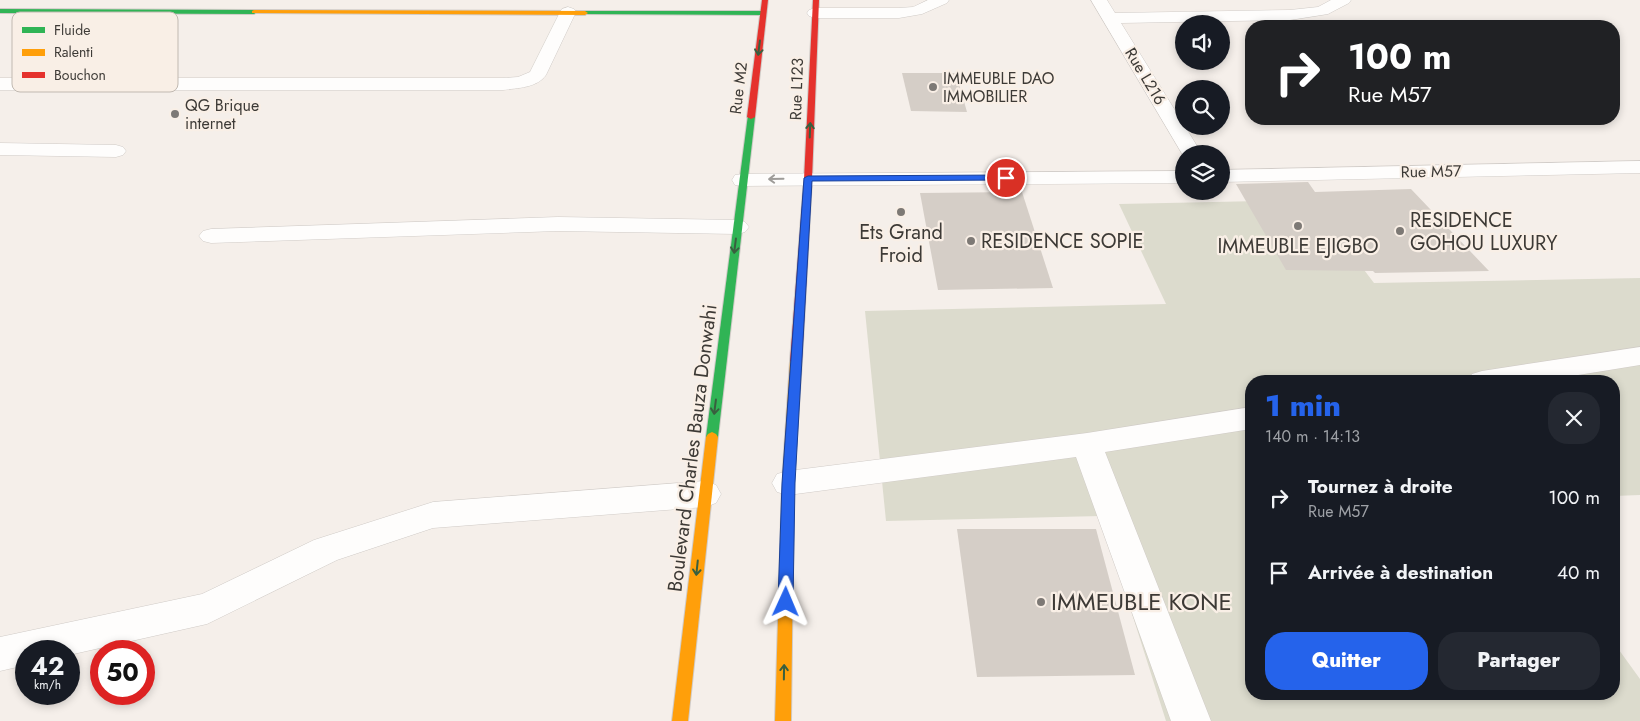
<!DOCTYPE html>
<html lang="fr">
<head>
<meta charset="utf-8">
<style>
	body { margin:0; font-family:Jost,sans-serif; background:#242831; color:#f1f3f6; height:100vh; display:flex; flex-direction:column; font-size:19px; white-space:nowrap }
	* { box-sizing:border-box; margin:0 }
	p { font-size:16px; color:#9ea1a6 }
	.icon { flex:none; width:28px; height:28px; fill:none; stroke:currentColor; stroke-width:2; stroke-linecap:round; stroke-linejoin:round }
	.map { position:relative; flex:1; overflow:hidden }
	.panel { position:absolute; left:1245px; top:375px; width:375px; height:325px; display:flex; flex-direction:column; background:#171b24; border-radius:20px; box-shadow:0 2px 8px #0003 }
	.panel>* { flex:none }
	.hud { position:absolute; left:1245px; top:20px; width:375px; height:105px; border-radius:20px; box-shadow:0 2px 8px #0003; background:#202124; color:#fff; overflow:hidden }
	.tools { position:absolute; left:1175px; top:15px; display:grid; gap:10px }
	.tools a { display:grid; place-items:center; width:55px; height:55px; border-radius:50%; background:#171b24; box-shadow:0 2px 8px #0003; font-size:25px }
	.speed { position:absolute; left:15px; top:640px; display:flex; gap:10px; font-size:25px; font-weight:700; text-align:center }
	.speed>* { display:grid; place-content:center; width:65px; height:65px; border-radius:50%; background:#171b24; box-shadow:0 2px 8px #0003; line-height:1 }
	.speed small { font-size:12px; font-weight:400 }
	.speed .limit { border:8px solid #d22; background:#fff; color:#111 }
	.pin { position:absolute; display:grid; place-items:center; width:42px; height:42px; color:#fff; margin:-21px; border:2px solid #fff; border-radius:50%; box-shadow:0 1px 5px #0007 }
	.me { position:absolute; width:55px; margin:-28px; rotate:1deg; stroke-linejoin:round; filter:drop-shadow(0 0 4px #0008) }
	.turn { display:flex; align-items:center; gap:18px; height:105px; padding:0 20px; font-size:22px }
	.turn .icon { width:65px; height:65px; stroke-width:2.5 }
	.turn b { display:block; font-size:35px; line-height:42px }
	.round { display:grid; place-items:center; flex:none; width:52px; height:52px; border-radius:20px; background:#242831 }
	.head { display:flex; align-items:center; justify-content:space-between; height:85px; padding:0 20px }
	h1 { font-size:30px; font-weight:800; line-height:38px; color:#2563eb }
	.cta { display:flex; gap:10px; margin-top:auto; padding:10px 20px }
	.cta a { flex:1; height:58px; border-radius:20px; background:#2563eb; color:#fff; font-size:20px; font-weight:800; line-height:58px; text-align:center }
	.cta a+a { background:#242831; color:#f1f3f6 }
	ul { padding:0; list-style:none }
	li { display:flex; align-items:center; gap:15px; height:75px; padding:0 20px }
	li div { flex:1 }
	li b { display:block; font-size:19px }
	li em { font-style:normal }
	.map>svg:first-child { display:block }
	.green { fill:#dcdbcd }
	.building { fill:#d5cec7 }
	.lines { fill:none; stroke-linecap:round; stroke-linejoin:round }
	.street-casing { stroke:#d0cbc7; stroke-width:1 }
	.fast-casing { stroke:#d0cbc7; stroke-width:2 }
	.slow-casing { stroke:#d0cbc7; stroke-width:2 }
	.jam-casing { stroke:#d0cbc7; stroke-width:2 }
	.street { fill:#fefdfc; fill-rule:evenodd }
	.fast { fill:#30b455; fill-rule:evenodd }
	.slow { fill:#ff9f0a; fill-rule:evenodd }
	.jam { fill:#e5322d; fill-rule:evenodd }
	.oneway { stroke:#395f3f }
	.oneway2 { stroke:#9e9c99 }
	.route { fill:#2563eb; stroke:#184099 }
	.poi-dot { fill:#7d7975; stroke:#f9efe6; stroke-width:2 }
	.labels { text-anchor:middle; stroke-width:4.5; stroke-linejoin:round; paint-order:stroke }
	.far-street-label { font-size:16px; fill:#3d3a36; stroke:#f9efe6 }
	.far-poi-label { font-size:16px; fill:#3d3a36; stroke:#f9efe6; text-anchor:start }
	.poi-label { font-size:20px; fill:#3d3a36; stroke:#f9efe6; text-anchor:start }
	.street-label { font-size:20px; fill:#3d3a36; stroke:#f9efe6 }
	.near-poi-label { font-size:24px; fill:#3d3a36; stroke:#f9efe6; text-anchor:start }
	.key { fill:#f9efe6; stroke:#c1b9b1; stroke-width:1 }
	.key-label { font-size:14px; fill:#3d3a36 }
</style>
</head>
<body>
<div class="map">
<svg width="1640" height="721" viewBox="0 0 1640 721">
	<rect width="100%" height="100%" fill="#f5efea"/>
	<path class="green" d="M 1311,200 L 1374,283 L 1640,278 L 1640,495 L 1614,496 L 1614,381 L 1251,381 L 1251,694 L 1614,694 L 1614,643 L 1640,679 L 1640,721 L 1166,721 L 1101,516 L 886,521 L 865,311 L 1166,304 L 1119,204 Z"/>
	<g class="building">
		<path d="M 902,73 L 956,73 L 967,112 L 911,111 Z"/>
		<path d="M 1308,182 L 1315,192 L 1411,189 L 1489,271 L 1375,273 L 1373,271 L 1286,270 L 1236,184 Z"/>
		<path d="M 1022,192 L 1053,288 L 938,290 L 920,193 Z"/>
		<path d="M 957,529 L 1096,529 L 1135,675 L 977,677 Z"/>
	</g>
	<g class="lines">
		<defs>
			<g id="street">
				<path d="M 928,0 L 949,0 L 947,3 L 922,14 L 899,18 L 815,18 L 809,16 L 807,13 L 809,10 L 815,8 L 899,8 L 913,7 Z"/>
				<path d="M 1091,0 L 1107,0 L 1115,13 L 1290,10 L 1318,7 L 1331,0 L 1351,0 L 1349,3 L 1328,14 L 1290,20 L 1121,23 L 1202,154 L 1184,154 L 1184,157 Z"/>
				<path d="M 568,7 L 574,9 L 576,12 L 546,75 C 537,88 517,88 503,90 L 0,90 L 0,78 L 503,78 L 518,77 L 530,72 L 560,12 L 562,9 Z"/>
				<path d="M 0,143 L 116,145 L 123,147 L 126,151 L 123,155 L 116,157 L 0,155 Z"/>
				<path d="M 1640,161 L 1640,173 L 1221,182 L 1221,170 Z"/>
				<path d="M 1184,171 L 1184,183 L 743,186 L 735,185 L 732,180 L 735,175 L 743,174 Z"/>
				<path d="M 558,217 L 737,220 L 745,222 L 749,227 L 745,232 L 737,234 L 558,231 L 211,243 L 203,241 L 199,236 L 203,231 L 211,229 Z"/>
				<path d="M 1640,347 L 1640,365 L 1541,381 L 1468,381 L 1472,374 L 1482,371 Z"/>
				<path d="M 1251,407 L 1251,429 L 1105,452 L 1211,721 L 1171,721 L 1076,457 L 788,495 L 777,492 L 772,483 L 777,474 L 788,471 L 1087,433 Z"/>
				<path d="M 705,481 L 716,485 L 721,494 L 716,503 L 705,507 L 433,528 L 337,560 L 207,624 L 69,655 L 69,651 L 26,651 L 26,665 L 0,671 L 0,637 L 202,594 L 314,540 L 433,502 Z"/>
			</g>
			<g id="fast">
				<path d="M 0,9 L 254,10 L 257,12 L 254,14 L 0,13 Z"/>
				<path d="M 585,11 L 763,11 L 766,13 L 763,15 L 583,14 L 582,13 Z"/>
				<path d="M 748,115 L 755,117 L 718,437 L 716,440 L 708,440 L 706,437 Z"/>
			</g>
			<g id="slow">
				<path d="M 254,10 L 585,11 L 588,13 L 585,15 L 252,13 L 252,11 Z"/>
				<path d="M 796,357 L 802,361 L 794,483 L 791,721 L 775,721 L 782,483 L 790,361 Z"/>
				<path d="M 712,432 L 716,434 L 718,437 L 688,721 L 672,721 L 706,437 L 708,434 Z"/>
			</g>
			<g id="jam">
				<path d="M 762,0 L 768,0 L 755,117 L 751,119 L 747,117 Z"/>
				<path d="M 813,0 L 819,0 L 812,179 L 802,361 L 796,365 L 790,361 L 804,179 Z"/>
			</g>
		</defs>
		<use href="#street" class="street-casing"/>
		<use href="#fast" class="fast-casing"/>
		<use href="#slow" class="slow-casing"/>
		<use href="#jam" class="jam-casing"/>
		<use href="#street" class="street"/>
		<use href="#fast" class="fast"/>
		<use href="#slow" class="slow"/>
		<use href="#jam" class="jam"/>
	</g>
	<defs><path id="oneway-shaft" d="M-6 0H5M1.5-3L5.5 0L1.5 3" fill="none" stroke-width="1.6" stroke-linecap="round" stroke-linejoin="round" transform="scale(1.25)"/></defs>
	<g class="oneway">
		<use href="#oneway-shaft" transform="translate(759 48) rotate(97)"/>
		<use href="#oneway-shaft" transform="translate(810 130) rotate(-88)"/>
		<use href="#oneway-shaft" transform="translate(735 246) rotate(97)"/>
		<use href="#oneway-shaft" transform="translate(715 407) rotate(97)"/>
		<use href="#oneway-shaft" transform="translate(697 568) rotate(96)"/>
		<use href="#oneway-shaft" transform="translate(784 672) rotate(-89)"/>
	</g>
	<use class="oneway2" href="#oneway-shaft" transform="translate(776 179) rotate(179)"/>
	<path class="route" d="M 1006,175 L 1009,176 L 1009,180 L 812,181 L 795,483 L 793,602 L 791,606 L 786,608 L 780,606 L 778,602 L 782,483 L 804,178 L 808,176 Z"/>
	<g class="poi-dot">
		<circle cx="933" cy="87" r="5"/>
		<circle cx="175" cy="114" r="5"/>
		<circle cx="901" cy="212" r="5"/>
		<circle cx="1298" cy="226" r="5"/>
		<circle cx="1400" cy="231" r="5"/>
		<circle cx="971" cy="241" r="5"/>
		<circle cx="1041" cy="602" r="5"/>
	</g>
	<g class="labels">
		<g class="far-street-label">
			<text transform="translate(1146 76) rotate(59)" y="6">Rue L216</text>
			<text transform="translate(738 88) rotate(-83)" y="6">Rue M2</text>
			<text transform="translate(796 89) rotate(-88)" y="6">Rue L123</text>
			<text transform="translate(1431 171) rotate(-1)" y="6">Rue M57</text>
		</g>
		<g class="far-poi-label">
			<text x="943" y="84">IMMEUBLE DAO<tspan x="943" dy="18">IMMOBILIER</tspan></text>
			<text x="185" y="111">QG Brique<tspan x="185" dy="18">internet</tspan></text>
		</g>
		<g class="poi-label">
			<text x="1410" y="227">RESIDENCE<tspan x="1410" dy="23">GOHOU LUXURY</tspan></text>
			<text x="901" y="239" text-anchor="middle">Ets Grand<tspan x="901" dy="23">Froid</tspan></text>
			<text x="981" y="248">RESIDENCE SOPIE</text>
			<text x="1298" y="253" text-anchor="middle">IMMEUBLE EJIGBO</text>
		</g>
		<g class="street-label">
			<text transform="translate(692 448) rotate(-83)" y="7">Boulevard Charles Bauza Donwahi</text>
		</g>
		<g class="near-poi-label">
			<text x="1051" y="610">IMMEUBLE KONE</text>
		</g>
	</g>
	<rect x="12" y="12" width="166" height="80" rx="8" class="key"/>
	<rect x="22" y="27" width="23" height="6" fill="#30b455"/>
	<rect x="22" y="49" width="23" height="7" fill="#ff9f0a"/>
	<rect x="22" y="72" width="23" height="6" fill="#e5322d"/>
	<g class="key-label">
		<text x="54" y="35">Fluide</text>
		<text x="54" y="57">Ralenti</text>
		<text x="54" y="80">Bouchon</text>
	</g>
</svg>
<div class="tools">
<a><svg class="icon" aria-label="sound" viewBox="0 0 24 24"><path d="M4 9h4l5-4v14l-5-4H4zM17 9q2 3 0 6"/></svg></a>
<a><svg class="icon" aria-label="search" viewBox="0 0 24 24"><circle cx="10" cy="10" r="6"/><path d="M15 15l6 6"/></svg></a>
<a><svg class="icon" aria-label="layers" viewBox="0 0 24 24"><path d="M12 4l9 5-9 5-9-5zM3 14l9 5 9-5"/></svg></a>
</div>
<div class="speed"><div>42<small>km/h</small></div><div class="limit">50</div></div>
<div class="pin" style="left:1006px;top:178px;background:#d93025"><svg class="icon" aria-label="arrive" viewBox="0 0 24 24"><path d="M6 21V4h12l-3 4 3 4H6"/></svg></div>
<svg class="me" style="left:786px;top:602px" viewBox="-20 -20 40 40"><path d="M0-17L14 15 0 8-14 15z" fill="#2563eb" stroke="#fff" stroke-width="4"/></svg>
<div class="hud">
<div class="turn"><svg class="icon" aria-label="right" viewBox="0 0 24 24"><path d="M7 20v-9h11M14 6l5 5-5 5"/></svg><div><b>100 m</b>Rue M57</div></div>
</div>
<section class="panel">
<div class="head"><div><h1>1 min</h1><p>140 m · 14:13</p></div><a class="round"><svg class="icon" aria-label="close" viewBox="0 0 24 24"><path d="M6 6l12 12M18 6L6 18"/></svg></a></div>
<ul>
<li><svg class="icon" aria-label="right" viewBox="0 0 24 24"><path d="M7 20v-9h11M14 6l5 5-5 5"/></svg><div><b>Tournez à droite</b><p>Rue M57</p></div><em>100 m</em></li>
<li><svg class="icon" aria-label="arrive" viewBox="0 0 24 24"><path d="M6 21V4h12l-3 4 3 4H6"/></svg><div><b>Arrivée à destination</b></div><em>40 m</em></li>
</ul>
<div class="cta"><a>Quitter</a><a>Partager</a></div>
</section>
</div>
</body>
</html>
